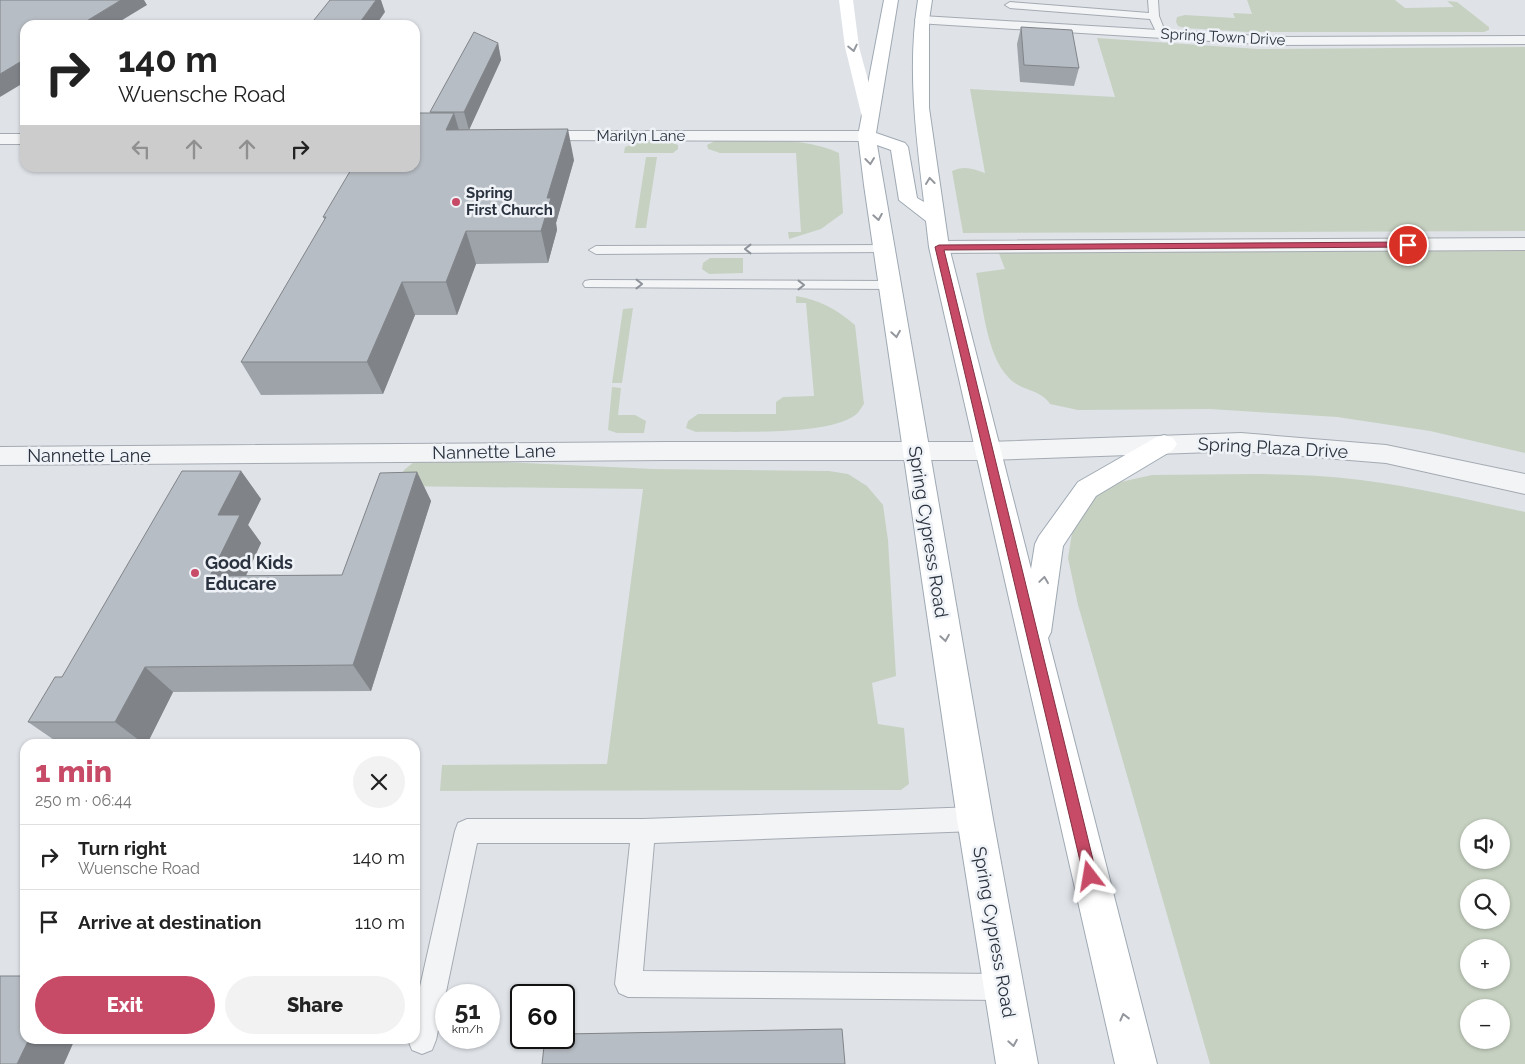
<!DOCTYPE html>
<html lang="en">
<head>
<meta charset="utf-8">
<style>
	body { margin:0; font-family:Raleway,sans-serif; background:#f2f2f2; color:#222; height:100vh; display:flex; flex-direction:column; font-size:19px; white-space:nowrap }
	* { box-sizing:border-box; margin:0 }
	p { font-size:16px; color:#767676 }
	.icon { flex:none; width:28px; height:28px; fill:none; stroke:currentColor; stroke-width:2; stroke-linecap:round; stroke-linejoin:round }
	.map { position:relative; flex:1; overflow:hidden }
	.details { position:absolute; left:20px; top:739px; width:400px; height:305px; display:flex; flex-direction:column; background:#fff; border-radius:15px; box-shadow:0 1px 4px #0004 }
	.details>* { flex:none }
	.banner { position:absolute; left:20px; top:20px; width:400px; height:152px; border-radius:15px; box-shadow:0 1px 4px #0004; background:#fff; color:#222; overflow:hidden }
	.tools { position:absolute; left:1460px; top:819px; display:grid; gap:10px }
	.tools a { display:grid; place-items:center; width:50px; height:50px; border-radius:50%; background:#fff; box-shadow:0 1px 4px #0004; font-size:25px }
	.speed { position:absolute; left:435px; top:984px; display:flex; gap:10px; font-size:25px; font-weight:700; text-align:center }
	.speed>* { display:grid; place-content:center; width:65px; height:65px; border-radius:50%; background:#fff; box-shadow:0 1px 4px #0004; line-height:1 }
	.speed small { font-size:12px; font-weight:400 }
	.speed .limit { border:2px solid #111; border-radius:8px; background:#fff; color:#111 }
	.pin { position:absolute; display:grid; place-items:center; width:42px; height:42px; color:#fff; margin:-21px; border:2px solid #fff; border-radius:50%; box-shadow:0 1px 5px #0007 }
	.me { position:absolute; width:55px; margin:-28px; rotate:346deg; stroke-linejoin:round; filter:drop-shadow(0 0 4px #0008) }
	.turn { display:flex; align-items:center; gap:18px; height:105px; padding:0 15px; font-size:22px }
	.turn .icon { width:65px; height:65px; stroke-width:2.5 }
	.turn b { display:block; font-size:35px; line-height:42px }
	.lanes { display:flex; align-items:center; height:48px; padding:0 15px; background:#0003; justify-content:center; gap:25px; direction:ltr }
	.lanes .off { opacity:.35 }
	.round { display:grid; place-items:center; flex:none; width:52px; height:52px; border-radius:26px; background:#f2f2f2 }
	.head { display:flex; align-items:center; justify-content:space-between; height:85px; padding:0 15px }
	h1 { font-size:30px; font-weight:800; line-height:38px; color:#c74a66 }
	.cta { display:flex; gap:10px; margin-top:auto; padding:10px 15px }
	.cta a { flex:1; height:58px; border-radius:30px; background:#c74a66; color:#fff; font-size:20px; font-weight:800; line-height:58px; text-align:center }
	.cta a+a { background:#f2f2f2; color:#222 }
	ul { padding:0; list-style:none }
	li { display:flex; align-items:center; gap:15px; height:65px; padding:0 15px; border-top:1px solid #e0e0e0 }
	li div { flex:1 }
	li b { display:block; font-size:19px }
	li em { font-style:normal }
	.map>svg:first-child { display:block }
	.green { fill:#c6d1c1; fill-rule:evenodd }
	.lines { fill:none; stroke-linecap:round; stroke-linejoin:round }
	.service-casing { stroke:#a5aab2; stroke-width:2 }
	.minor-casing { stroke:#a5aab2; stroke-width:2 }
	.tertiary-casing { stroke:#a5aab2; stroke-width:2 }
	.primary-casing { stroke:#9fa9b3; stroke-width:2 }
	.service { fill:#f2f4f6; fill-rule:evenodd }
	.minor { fill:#f2f4f6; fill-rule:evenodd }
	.tertiary { fill:#f2f4f6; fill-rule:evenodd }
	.secondary { fill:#fff; fill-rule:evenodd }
	.primary { fill:#fff; fill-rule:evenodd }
	.wall { fill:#9da3a9 }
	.shaded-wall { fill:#808489 }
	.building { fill:#b7bdc4; stroke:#808489 }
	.oneway { stroke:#94989e }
	.oneway2 { stroke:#8e939a }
	.route { fill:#c74a66; stroke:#813042 }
	.poi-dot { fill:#c74a66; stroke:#eff2f6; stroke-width:2 }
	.labels { text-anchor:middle; stroke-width:5; stroke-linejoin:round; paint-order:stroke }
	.far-street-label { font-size:15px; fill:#29323e; stroke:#eff2f6 }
	.far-poi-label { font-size:15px; font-weight:bold; fill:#29323e; stroke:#eff2f6; text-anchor:start }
	.street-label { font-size:18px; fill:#29323e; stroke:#eff2f6 }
	.poi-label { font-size:18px; font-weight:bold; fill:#29323e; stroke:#eff2f6; text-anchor:start }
</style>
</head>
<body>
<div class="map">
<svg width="1525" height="1064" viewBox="0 0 1525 1064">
	<rect width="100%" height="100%" fill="#dfe3e8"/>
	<g class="green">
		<path d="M 1247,0 L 1395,0 L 1405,8 L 1454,7 L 1447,1 L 1457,2 L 1489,27 L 1489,30 L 1484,32 L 1248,32 L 1185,28 L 1178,26 L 1176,22 L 1177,17 L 1185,15 L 1235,18 L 1233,13 L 1252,14 Z"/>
		<path d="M 1097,38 L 1258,49 L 1525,47 L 1525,231 L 963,233 L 952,171 C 964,165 974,169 985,173 L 970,89 L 1115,97 Z"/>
		<path d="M 715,141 C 755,141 802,136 839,153 L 843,213 L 821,229 L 789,239 L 788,232 L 801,232 L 796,153 L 720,153 L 708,149 L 707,145 Z"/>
		<path d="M 639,142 L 670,142 L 678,145 L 678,149 L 673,153 L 624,153 L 625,147 Z"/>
		<path d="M 646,157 L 657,157 L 646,228 L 635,228 Z"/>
		<path d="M 1525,249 L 1525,453 L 1430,431 L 1337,417 L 1210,409 L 1078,410 L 1050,404 C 1039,388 1022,392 1009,378 C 986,355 983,304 976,273 L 1005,269 L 998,251 L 1355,251 Z"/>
		<path d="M 710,258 L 743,258 L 743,273 L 709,274 L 702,269 L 703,263 Z"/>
		<path d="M 796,296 C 820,300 836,309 855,325 L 864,404 C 861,408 858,414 854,416 C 824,436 734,431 696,432 L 686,428 L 688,421 L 698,414 L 776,414 L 776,402 L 783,397 L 814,396 L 806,303 L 796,303 Z"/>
		<path d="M 633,308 L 622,383 L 612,383 L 623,309 Z"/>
		<path d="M 612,387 L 621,388 L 618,415 L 635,415 L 646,421 L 644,433 L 617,433 L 608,430 Z"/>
		<path d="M 414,462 L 501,462 L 654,469 L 829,471 L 848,474 L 867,486 L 883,505 L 888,540 L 896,676 L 872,683 L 878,724 L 904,728 L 909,784 L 901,790 L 440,791 L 442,765 L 607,764 L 643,489 L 397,486 L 404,470 Z"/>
		<path d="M 1152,475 C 1221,475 1292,471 1361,480 C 1416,487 1470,500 1525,512 L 1525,1064 L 1210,1064 L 1078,605 L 1068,558 L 1073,527 L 1087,502 L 1107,485 ZM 1469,828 L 1501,828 L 1501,860 L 1469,860 ZM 1469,888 L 1501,888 L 1501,920 L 1469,920 ZM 1469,948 L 1501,948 L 1501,980 L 1469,980 ZM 1469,1008 L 1501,1008 L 1501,1040 L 1469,1040 Z"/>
	</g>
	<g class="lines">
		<defs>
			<g id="service">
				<path d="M 1148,0 L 1158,0 L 1159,16 L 1166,34 L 1164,36 L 1158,36 L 1150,19 L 1010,8 L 1005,5 L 1010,2 L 1149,13 Z"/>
				<path d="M 884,245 L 891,249 L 889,252 L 596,254 L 589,250 L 596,246 Z"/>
				<path d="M 590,280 L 888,281 L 893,282 L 895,285 L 893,288 L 888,289 L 585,287 L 583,284 L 585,281 Z"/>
				<path d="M 975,807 L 983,811 L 987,819 L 983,827 L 975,831 L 654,843 L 643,971 L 1003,974 L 1012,978 L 1016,987 L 1012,996 L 1003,1000 L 628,997 L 619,993 L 615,984 L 630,843 L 477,843 L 436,1040 L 432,1050 L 422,1054 L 412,1050 L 408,1040 L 415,1039 L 415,1009 L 455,831 L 458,823 L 467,819 L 643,819 Z"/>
			</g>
			<g id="minor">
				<path d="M 922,16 L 1277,37 L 1525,36 L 1525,44 L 1277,45 L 917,23 L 915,20 L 917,17 Z"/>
				<path d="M 531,131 L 867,131 L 873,132 L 876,136 L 873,140 L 867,141 L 525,140 L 522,136 L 525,132 Z"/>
				<rect x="0" y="134" width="25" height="10"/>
				<path d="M 1525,238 L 1525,250 L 939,253 L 932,251 L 929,247 L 932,243 L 939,241 Z"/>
				<path d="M 667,442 L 987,442 L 996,445 L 1000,451 L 996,457 L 987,460 L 667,460 L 0,465 L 0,447 Z"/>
			</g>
			<path id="tertiary" d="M 1241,433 L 1386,445 L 1525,474 L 1525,494 L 1386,463 L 1241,451 L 987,460 L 978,457 L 974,451 L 978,445 L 987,442 Z"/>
			<path id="primary" d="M 884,0 L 898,0 L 876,133 L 905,143 L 908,147 L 917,198 L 924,202 C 916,135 907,67 918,0 L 932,0 L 929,20 L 929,108 L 949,247 L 1031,569 L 1035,544 L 1039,536 L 1078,482 L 1155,438 L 1164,435 L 1173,438 L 1177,444 L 1173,450 L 1096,496 L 1063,546 L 1051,632 L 1048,638 L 1157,1064 L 1115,1064 L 929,247 L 926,221 L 899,200 L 891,150 L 877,145 L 993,819 L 1038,1064 L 996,1064 L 957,819 L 864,185 L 858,136 Z"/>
		</defs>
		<use href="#service" class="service-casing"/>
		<use href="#minor" class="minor-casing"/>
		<use href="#tertiary" class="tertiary-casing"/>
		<use href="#primary" class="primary-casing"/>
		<use href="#service" class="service"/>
		<use href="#minor" class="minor"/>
		<use href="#tertiary" class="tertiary"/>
		<path class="secondary" d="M 839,0 L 853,0 L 859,47 L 878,117 L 876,121 L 864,121 L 862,117 L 845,47 Z"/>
		<use href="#primary" class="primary"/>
	</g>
	<g class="wall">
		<path d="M 1021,27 L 1079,68 L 1074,86 L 1020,82 L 1017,44 Z"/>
		<path d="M 498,43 L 501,60 L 469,130 L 574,160 L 556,223 L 557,230 L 548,263 L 476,264 L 457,315 L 415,315 L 383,394 L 261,395 L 241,362 L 325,220 L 323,217 L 415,168 L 430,113 L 430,112 Z"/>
		<path d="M 241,471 L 261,499 L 248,525 L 261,543 L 246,576 L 342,575 L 417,472 L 431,501 L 371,691 L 173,692 L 147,744 L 60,744 L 28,722 L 62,677 Z"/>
	</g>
	<g class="shaded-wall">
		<path d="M 121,0 L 144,0 L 147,5 L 114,25 L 80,25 Z"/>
		<path d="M 376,0 L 381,0 L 385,12 L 376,25 L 358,25 Z"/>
		<path d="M 498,43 L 501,60 L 469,130 L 464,112 Z"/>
		<path d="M 25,59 L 25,82 L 0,97 L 0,74 Z"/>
		<path d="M 454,113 L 463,144 L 446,130 Z"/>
		<path d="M 568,129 L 574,160 L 556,223 L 557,230 L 548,263 L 541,231 L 547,198 Z"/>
		<path d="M 466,231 L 476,264 L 457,315 L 446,282 Z"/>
		<path d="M 402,282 L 415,315 L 383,394 L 367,362 Z"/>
		<path d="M 241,471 L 261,499 L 248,525 L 261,543 L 233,603 L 210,576 L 218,515 Z"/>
		<path d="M 417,472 L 431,501 L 371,691 L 353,665 Z"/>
		<path d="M 145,667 L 173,692 L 147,744 L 144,744 L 115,722 Z"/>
		<path d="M 29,1039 L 75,1039 L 64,1064 L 17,1064 Z"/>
	</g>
	<g class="building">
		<path d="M 0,0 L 121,0 L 80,25 L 25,25 L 25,59 L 0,74 Z"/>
		<path d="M 330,0 L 376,0 L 358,25 L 310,25 Z"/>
		<path d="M 1021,27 L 1072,30 L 1079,68 L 1024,65 Z"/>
		<path d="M 474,32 L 498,43 L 464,112 L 430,112 Z"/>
		<path d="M 419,113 L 454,113 L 446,130 L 568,129 L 547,198 L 551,198 L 541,231 L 466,231 L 446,282 L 402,282 L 367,362 L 241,362 L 326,217 L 323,217 L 352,168 L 415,168 L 415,120 Z"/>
		<path d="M 182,471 L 241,471 L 218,515 L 240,515 L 210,576 L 342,575 L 380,473 L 417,472 L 353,665 L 145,667 L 115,722 L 28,722 L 55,677 L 62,677 Z"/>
		<path d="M 0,976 L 25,976 L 25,1039 L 29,1039 L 17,1064 L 0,1064 Z"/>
		<path d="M 842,1029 L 845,1064 L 542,1064 L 545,1038 L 564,1038 L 564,1034 Z"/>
	</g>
	<defs><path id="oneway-chevron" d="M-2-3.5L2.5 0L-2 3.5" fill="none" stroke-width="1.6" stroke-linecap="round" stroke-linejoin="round" transform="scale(1.25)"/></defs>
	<g class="oneway">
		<use href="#oneway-chevron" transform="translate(853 48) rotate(78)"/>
		<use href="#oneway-chevron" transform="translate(870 161) rotate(83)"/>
		<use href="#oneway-chevron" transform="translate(930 181) rotate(-97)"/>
		<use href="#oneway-chevron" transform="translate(878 217) rotate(80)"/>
		<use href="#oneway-chevron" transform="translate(896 334) rotate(81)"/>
		<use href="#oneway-chevron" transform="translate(1044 580) rotate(-82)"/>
		<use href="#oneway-chevron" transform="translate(945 638) rotate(81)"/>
		<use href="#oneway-chevron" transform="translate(1124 1017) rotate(-104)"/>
		<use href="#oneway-chevron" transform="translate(1013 1043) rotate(80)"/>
	</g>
	<g class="oneway2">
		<use href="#oneway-chevron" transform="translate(748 249) rotate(180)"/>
		<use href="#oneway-chevron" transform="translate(639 284)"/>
		<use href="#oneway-chevron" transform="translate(801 285)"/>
	</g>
	<path class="route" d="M 1408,242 L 1412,245 L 1411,247 L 944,250 L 1097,876 L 1095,882 L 1090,884 L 1085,882 L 935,247 L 939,245 Z"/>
	<g class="poi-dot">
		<circle cx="456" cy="202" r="5"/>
		<circle cx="195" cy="573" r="5"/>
	</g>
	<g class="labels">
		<g class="far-street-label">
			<text transform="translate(1223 37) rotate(3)" y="5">Spring Town Drive</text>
			<text x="641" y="141">Marilyn Lane</text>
		</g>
		<g class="far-poi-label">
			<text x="466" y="198">Spring<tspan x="466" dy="17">First Church</tspan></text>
		</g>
		<g class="street-label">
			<text transform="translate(1273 448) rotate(3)" y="6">Spring Plaza Drive</text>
			<text transform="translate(494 452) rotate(-1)" y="6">Nannette Lane</text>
			<text x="89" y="462">Nannette Lane</text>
			<text transform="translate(928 532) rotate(81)" y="6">Spring Cypress Road</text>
			<text transform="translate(994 932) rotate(80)" y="6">Spring Cypress Road</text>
		</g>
		<g class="poi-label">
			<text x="205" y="569">Good Kids<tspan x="205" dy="21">Educare</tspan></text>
		</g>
	</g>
</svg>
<div class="tools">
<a><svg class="icon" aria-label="sound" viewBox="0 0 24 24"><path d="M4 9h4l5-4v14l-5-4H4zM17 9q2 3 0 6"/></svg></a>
<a><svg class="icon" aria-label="search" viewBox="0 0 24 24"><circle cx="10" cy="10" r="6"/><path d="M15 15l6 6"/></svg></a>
<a>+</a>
<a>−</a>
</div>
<div class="speed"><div>51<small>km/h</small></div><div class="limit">60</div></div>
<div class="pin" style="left:1408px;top:245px;background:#d93025"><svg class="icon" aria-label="arrive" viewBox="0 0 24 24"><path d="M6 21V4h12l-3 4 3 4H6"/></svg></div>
<svg class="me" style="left:1090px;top:876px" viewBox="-20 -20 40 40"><path d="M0-17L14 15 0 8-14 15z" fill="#c74a66" stroke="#fff" stroke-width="4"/></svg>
<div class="banner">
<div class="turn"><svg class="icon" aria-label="right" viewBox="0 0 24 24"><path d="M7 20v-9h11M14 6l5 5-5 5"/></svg><div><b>140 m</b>Wuensche Road</div></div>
<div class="lanes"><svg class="icon off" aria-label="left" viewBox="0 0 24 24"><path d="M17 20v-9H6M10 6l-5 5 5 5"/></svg><svg class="icon off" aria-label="ahead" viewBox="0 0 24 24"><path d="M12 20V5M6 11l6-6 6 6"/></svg><svg class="icon off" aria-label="ahead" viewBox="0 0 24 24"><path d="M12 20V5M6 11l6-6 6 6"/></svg><svg class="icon" aria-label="right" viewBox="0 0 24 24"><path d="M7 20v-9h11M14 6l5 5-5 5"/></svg></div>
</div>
<section class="details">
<div class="head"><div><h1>1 min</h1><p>250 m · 06:44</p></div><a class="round"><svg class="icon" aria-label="close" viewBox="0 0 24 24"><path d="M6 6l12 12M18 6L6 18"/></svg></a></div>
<ul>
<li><svg class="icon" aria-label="right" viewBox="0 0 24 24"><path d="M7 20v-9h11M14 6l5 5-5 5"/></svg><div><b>Turn right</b><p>Wuensche Road</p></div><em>140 m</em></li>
<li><svg class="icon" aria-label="arrive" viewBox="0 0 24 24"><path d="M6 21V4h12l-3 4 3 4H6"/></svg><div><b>Arrive at destination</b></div><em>110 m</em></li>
</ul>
<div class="cta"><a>Exit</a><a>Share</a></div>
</section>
</div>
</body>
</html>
